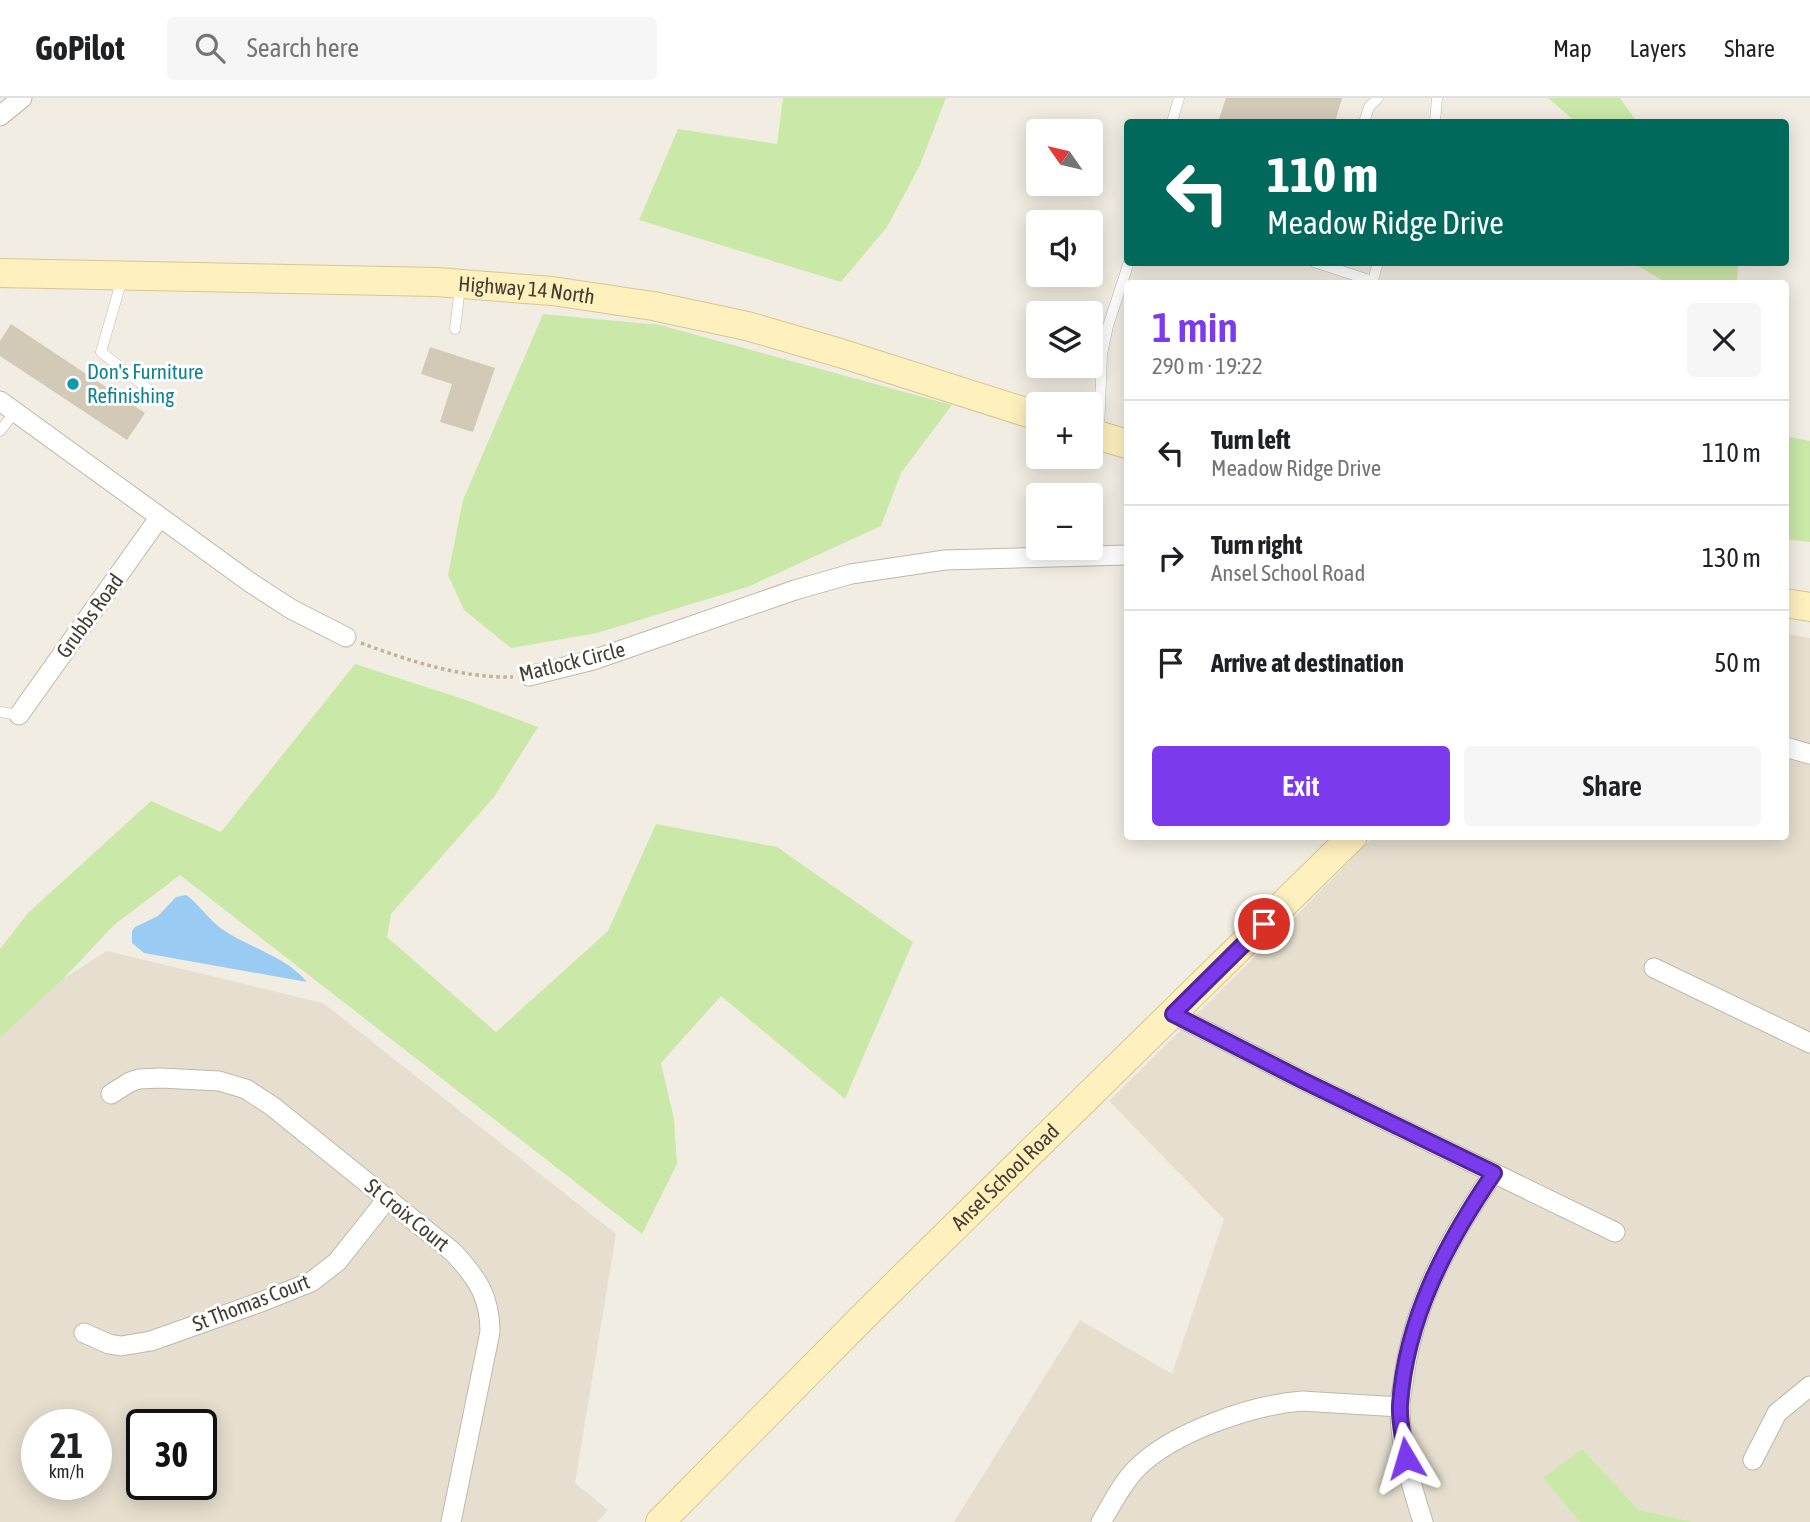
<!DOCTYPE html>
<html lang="en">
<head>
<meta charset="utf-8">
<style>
	body { margin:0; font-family:"Asap Condensed",sans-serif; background:#f6f6f6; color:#202124; height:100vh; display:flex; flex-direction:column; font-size:26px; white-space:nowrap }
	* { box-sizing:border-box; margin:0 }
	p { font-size:23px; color:#757577 }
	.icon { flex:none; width:38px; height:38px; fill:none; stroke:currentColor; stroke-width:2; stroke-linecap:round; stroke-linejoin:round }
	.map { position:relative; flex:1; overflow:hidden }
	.panel { position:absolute; left:1124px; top:182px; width:665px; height:560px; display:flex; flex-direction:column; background:#fff; border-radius:7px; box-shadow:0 4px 18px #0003 }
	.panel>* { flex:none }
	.guide { position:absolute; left:1124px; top:21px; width:665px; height:147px; border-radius:7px; box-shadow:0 4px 18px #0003; background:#00695c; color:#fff; overflow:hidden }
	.needle { width:46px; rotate:304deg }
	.buttons { position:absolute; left:1026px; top:21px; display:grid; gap:14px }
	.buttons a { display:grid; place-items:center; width:77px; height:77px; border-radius:7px; background:#fff; box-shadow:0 4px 18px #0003; font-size:35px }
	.speed { position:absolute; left:21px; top:1311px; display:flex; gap:14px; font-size:35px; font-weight:700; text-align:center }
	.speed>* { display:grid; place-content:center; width:91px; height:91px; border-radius:50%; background:#fff; box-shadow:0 4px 18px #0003; line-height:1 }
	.speed small { font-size:18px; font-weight:400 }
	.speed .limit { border:4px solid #111; border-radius:10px; background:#fff; color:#111 }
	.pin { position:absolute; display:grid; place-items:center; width:60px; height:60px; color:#fff; margin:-30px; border:4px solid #fff; border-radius:50%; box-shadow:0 2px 7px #0007 }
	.me { position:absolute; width:77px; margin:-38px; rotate:353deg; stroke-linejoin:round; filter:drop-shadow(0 0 5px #0008) }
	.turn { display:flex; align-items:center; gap:24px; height:147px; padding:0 28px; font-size:32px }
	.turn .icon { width:91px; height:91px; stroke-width:2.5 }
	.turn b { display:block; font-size:49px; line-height:60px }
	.round { display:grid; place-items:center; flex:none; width:74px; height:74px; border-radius:7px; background:#f6f6f6 }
	.overview { display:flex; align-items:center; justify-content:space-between; height:119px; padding:0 28px }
	h1 { font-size:42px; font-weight:600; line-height:52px; color:#7c3aed }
	.cta { display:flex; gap:14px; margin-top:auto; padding:14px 28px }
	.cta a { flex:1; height:80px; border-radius:7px; background:#7c3aed; color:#fff; font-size:28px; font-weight:600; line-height:80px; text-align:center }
	.cta a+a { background:#f6f6f6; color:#202124 }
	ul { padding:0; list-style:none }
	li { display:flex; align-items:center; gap:21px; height:105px; padding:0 28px; border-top:2px solid #e0e0e0 }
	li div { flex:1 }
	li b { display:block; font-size:26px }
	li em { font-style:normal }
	header { display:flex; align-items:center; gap:42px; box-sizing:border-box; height:98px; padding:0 35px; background:#fff; border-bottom:2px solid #e0e0e0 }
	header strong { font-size:33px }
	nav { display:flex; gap:38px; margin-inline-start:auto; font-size:24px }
	.search { width:490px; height:63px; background:#f6f6f6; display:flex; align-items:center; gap:18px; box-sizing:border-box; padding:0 24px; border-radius:7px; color:#757577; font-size:26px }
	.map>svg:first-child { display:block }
	.residential { fill:#e6dfcf; fill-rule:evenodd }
	.green { fill:#cae9a8 }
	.water { fill:#9accf3 }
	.building { fill:#d3c9b7 }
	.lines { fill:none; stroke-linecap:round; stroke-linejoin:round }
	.lane-casing { stroke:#c0b8a7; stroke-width:11 }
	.street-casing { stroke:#c0b8a7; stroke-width:21 }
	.secondary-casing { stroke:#d8c691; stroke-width:30 }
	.path { stroke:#c0b295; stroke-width:3.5; stroke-dasharray:3.5 3.5; stroke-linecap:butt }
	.lane { stroke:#fff; stroke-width:10 }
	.street { stroke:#fff; stroke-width:19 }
	.secondary { stroke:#fff1be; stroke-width:28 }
	.route-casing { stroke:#51269a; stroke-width:18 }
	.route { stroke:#7c3aed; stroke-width:12 }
	.culture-dot { fill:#0f9aa8; stroke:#fff; stroke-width:2.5 }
	.labels { text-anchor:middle; stroke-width:6; stroke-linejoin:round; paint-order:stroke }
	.street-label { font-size:21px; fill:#433d32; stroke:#fff }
	.culture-label { font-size:21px; fill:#0d838f; stroke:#fff; text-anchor:start }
</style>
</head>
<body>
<header>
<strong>GoPilot</strong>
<div class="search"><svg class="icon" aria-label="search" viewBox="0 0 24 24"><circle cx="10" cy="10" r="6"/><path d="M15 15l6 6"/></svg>Search here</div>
<nav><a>Map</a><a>Layers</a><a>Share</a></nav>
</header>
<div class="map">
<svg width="1810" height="1424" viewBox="0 0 1810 1424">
	<rect width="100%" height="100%" fill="#f2ede2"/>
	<g class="residential">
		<path d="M 1785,536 L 1810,540 L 1810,1424 L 1695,1424 L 1639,1412 L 1582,1351 L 1544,1381 L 1580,1424 L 954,1424 L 1080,1222 L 1172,1276 L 1224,1121 L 1109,1003 L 1291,823 L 1373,739 L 1785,738 Z"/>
		<path d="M 107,853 L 323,905 L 616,1136 L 575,1385 L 608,1412 L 597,1424 L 0,1424 L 0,921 ZM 37,1326 L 96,1326 L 96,1386 L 37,1386 ZM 142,1326 L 201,1326 L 201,1386 L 142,1386 Z"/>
	</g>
	<g class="green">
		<path d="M 783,0 L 946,0 L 920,67 L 887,129 L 841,184 L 639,122 L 678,31 L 777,46 Z"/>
		<path d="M 1548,0 L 1620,0 L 1637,24 L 1576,24 Z"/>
		<path d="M 1633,165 L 1738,165 L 1737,185 L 1667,185 Z"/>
		<path d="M 543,216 L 660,227 L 952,307 L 901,375 L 881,428 L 750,488 L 597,535 L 511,550 L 464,512 L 448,477 L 463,402 Z"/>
		<path d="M 1785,338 L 1810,343 L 1810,444 L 1785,441 Z"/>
		<path d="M 355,566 L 469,603 L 538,629 L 494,699 L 391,816 L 387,839 L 496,934 L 608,833 L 656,726 L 777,749 L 913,844 L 845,1001 L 721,898 L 661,965 L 674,1021 L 677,1066 L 642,1136 L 180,777 L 114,827 L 65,879 L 0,940 L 0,851 L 28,815 L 151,703 L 221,734 Z"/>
		<path d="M 1582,1351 L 1639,1412 L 1695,1424 L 1580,1424 L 1543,1380 Z"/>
	</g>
	<path class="water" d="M 186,797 C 197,804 209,822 222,831 C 249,850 286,858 307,884 L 144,855 L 132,845 L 132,833 L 135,829 L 158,818 L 176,799 Z"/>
	<g class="building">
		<path d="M 1226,0 L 1342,0 L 1335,24 L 1218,24 Z"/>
		<path d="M 11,226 L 145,315 L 127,342 L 0,258 L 0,243 Z"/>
		<path d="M 430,249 L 495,270 L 473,334 L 440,324 L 452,286 L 421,276 Z"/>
	</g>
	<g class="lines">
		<defs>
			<g id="lane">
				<path d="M 1172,24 L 1179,0"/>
				<path d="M 1364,24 L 1369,9 L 1378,0"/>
				<path d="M 1435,24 L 1437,0"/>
				<path d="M 1314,164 L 1372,183"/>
				<path d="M 122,181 L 101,254 L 148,291"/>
				<path d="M 1372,186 L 1378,164"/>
				<path d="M 455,231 L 460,189"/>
				<path d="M 0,333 L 15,314"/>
				<path d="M 1099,333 L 1102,256 L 1108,228 L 1129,164"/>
				<path d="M 0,614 L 19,617"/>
			</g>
			<g id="street">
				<path d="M 0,18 L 22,0"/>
				<path d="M 0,303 L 251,485 L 291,511 L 346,539"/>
				<path d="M 529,578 L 593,562 L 795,492 L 851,476 L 945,462 L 1127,457"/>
				<path d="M 19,617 L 159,420"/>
				<path d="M 1785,649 L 1810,656"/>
				<path d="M 1654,870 L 1810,945"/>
				<path d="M 1173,916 L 1304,983 L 1615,1134"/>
				<path d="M 111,996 L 130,984 L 139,981 L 161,980 L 219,983 L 246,991 L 272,1008 L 453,1154 C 477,1180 490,1198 490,1234 L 451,1424"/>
				<path d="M 84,1235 L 109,1246 L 121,1248 L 151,1243 L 261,1204 L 311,1184 L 337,1164 L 387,1101"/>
				<path d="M 1753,1362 L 1777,1315 L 1810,1288"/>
				<path d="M 1101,1424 C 1112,1406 1122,1385 1137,1370 C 1173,1334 1252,1307 1302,1303 L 1400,1309"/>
				<path d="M 1423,1424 C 1411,1387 1400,1348 1400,1309 C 1400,1299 1403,1288 1404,1278 C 1415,1202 1451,1137 1494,1075"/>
			</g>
			<g id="secondary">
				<path id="s1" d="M 0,175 L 436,184 L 552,193 L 653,208 L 747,228 L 840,255 L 1038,318"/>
				<path d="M 1090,335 L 1127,346"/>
				<path d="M 1785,505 L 1810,509"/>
				<path id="s2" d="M 660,1424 L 869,1213 L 1353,738"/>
			</g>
		</defs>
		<use href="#lane" class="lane-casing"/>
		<use href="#street" class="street-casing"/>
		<use href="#secondary" class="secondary-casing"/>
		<path class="path" d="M 361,545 C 410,563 460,580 513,579"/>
		<use href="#lane" class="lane"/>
		<use href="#street" class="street"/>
		<use href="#secondary" class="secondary"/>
	</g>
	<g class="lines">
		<defs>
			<path id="route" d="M 1264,826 L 1173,916 L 1304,983 L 1494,1075 C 1446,1145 1406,1220 1400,1307 C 1399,1324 1404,1343 1406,1360"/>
		</defs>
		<use href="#route" class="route-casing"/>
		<use href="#route" class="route"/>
	</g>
	<circle class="culture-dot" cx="73" cy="286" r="7"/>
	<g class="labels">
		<g class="street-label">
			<text dy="7" stroke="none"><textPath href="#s1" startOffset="527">Highway 14 North</textPath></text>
			<text transform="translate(90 518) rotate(-54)" y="7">Grubbs Road</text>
			<text transform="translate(572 564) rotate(-14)" y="7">Matlock Circle</text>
			<text dy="7" stroke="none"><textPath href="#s2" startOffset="488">Ansel School Road</textPath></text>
			<text transform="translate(407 1117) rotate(39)" y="7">St Croix Court</text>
			<text transform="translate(251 1205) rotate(-21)" y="7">St Thomas Court</text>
		</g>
		<g class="culture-label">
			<text x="87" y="281">Don's Furniture<tspan x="87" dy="24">Refinishing</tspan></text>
		</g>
	</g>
</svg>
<div class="buttons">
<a><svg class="needle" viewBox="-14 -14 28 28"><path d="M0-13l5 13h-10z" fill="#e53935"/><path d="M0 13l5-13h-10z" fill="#757577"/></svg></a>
<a><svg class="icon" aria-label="sound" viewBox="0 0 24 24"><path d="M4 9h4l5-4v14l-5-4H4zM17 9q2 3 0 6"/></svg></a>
<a><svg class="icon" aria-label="layers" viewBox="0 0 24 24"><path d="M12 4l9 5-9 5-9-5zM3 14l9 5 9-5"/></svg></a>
<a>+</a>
<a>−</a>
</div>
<div class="speed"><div>21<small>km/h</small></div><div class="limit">30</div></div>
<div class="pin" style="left:1264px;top:826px;background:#d93025"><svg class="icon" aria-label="arrive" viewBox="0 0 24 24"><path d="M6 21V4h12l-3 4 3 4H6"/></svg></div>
<svg class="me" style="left:1406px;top:1360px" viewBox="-20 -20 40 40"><path d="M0-17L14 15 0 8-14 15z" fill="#7c3aed" stroke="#fff" stroke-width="4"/></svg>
<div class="guide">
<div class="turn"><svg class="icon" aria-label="left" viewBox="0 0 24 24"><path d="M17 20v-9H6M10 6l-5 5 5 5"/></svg><div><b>110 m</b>Meadow Ridge Drive</div></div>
</div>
<section class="panel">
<div class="overview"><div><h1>1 min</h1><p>290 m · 19:22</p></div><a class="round"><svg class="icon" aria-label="close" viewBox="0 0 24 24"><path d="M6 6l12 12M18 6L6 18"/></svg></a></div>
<ul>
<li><svg class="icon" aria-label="left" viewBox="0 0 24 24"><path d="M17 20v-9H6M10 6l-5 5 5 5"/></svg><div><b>Turn left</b><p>Meadow Ridge Drive</p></div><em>110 m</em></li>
<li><svg class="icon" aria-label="right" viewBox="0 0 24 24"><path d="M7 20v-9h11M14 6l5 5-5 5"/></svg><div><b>Turn right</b><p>Ansel School Road</p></div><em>130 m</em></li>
<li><svg class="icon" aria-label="arrive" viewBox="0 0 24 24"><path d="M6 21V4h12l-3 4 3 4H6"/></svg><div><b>Arrive at destination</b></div><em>50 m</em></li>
</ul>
<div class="cta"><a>Exit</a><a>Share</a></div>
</section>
</div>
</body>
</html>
